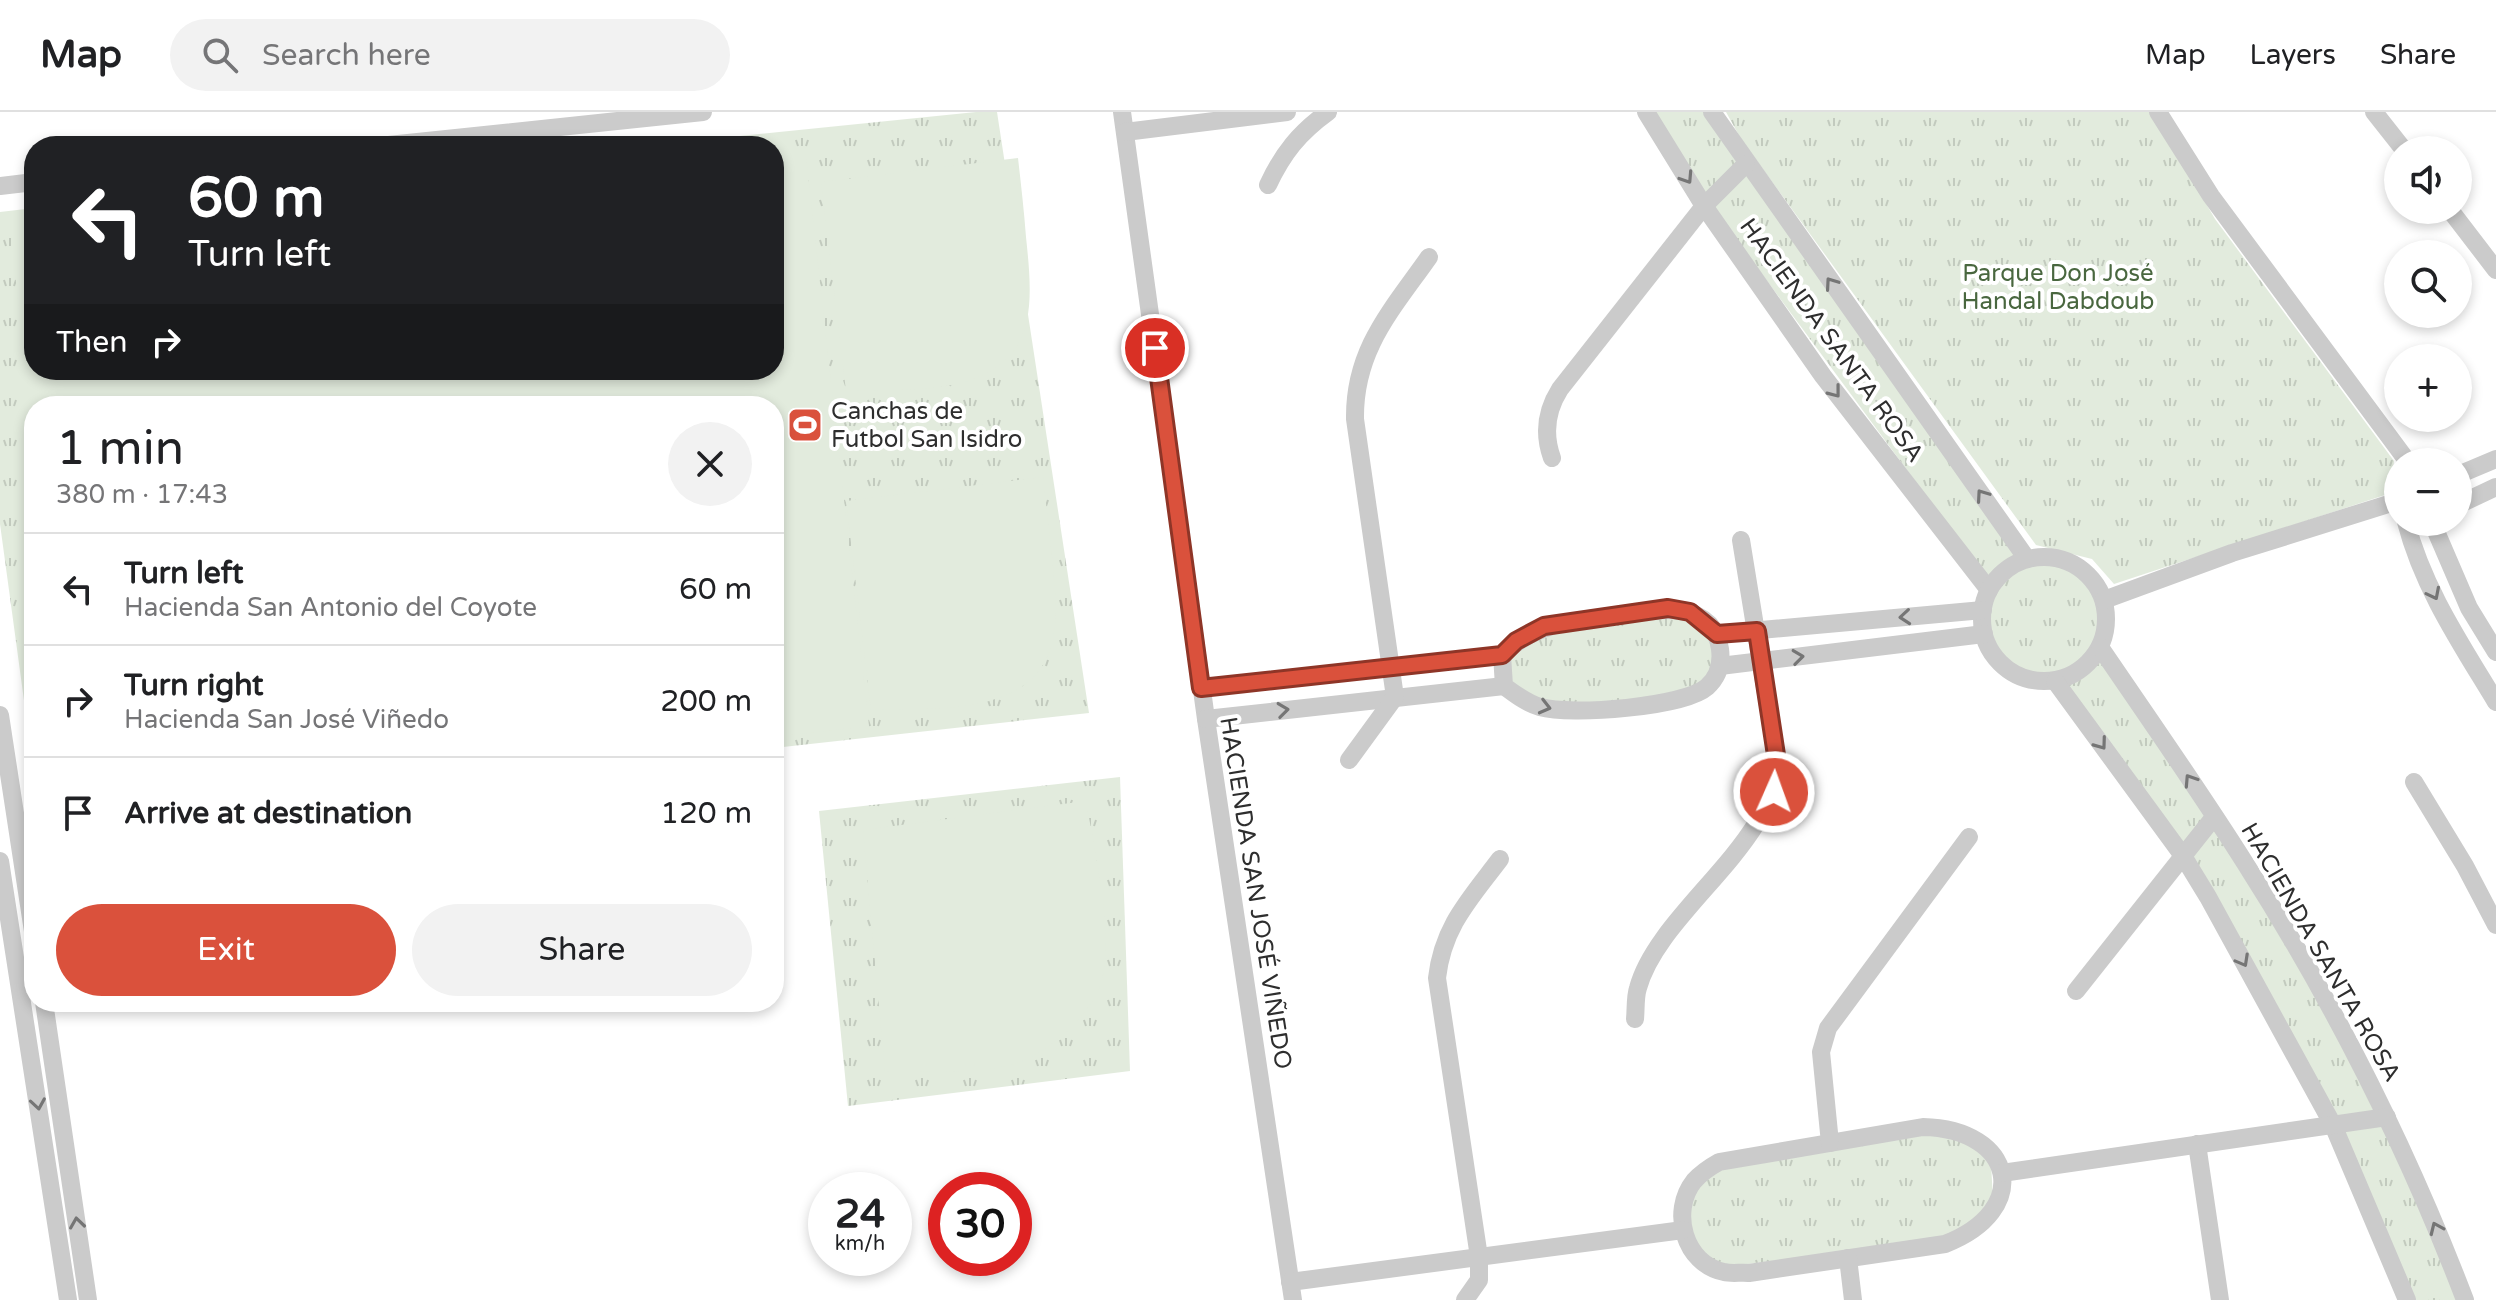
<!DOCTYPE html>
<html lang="en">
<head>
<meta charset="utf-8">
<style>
	body { margin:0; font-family:"Varela Round",sans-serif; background:#f2f2f2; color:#202124; height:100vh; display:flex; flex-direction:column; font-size:30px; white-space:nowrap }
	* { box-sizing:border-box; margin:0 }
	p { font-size:26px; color:#757577 }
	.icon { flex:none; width:44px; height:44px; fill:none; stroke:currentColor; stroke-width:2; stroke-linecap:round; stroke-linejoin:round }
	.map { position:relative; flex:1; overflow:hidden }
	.drawer { position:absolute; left:24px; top:284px; width:760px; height:616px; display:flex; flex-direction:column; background:#fff; border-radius:32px; box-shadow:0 4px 12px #0003 }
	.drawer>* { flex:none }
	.banner { position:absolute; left:24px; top:24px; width:760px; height:244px; border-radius:32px; box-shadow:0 4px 12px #0003; background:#202124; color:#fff; overflow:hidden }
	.tools { position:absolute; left:2384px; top:24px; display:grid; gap:16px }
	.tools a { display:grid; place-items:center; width:88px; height:88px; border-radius:50%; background:#fff; box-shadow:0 4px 12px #0003; font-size:40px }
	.speed { position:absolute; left:808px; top:1060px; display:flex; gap:16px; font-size:40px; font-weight:700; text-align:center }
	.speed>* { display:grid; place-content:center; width:104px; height:104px; border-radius:50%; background:#fff; box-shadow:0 4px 12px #0003; line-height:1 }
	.speed small { font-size:20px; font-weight:400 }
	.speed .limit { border:12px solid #d22; background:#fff; color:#111 }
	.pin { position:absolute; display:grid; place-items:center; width:68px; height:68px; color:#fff; margin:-34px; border:4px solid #fff; border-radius:50%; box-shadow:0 2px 8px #0007 }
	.me { position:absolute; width:88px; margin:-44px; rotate:2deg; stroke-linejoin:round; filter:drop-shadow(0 0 6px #0008) }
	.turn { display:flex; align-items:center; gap:28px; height:168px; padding:0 32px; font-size:36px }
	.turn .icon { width:104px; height:104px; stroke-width:2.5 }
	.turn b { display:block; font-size:56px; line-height:68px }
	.then { display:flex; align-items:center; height:76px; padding:0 32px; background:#0003; gap:16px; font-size:30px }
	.round { display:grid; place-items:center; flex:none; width:84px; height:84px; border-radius:42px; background:#f2f2f2 }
	.summary { display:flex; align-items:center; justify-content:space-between; height:136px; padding:0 32px }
	h1 { font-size:48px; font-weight:600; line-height:60px }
	.cta { display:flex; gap:16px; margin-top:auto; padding:16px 32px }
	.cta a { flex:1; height:92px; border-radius:48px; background:#da513c; color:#fff; font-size:32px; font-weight:600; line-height:92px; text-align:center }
	.cta a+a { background:#f2f2f2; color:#202124 }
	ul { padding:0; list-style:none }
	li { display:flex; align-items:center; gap:24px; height:112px; padding:0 32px; border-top:2px solid #e0e0e0 }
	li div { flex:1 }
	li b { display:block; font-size:30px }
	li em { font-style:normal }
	header { display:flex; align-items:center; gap:48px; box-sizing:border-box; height:112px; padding:0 40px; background:#fff; border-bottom:2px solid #e0e0e0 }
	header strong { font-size:38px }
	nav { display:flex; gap:44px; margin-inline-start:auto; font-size:28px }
	.search { width:560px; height:72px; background:#f2f2f2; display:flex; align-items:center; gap:20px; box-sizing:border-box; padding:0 28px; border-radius:44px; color:#757577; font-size:30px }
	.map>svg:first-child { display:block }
	.park { fill:url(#park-tufts) }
	.pitch { fill:#e2ebdd }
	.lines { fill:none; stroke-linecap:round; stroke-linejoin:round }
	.street { stroke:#cbcbcb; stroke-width:18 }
	.oneway { stroke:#757575 }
	.route-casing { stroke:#8e3527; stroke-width:20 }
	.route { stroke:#da513c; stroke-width:14 }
	.labels { text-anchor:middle; stroke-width:8; stroke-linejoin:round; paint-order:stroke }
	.park-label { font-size:24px; fill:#49673f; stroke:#fff }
	.street-label { font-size:24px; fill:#2e2e2e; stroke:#fff }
	.poi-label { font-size:24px; fill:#2e2e2e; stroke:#fff; text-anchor:start }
</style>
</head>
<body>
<header>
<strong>Map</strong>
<div class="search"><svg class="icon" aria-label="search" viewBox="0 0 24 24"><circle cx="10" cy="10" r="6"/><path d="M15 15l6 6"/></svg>Search here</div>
<nav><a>Map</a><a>Layers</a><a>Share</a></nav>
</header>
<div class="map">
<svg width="2496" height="1188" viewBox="0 0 2496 1188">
	<defs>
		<pattern id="park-tufts" width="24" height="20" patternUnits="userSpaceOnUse" patternTransform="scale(2)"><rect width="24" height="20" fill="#e2ebdd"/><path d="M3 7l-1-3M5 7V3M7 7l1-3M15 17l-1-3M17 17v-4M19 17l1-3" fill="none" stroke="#c2cabe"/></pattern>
	</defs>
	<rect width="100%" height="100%" fill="#fff"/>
	<g class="park">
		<path d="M 976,0 L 997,0 L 1089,601 L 774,636 L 774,294 L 34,294 L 34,662 L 0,412 L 0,100 L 34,96 L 34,258 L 774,258 L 774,34 L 642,34 Z"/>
		<path d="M 1654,0 L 1707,0 L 2020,444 L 1995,459 L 1989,469 L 1705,85 Z"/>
		<path d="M 1726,0 L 2153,0 L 2215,107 L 2394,349 L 2391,381 L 2114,472 L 2092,447 L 2036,433 L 1741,27 Z"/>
		<circle cx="2046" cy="506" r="56"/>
		<path d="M 1692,504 L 1710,523 L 1714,554 L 1691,581 L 1578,596 L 1552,593 L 1510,571 L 1507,552 L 1518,534 L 1547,516 Z"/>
		<path d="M 2100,543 L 2206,705 L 2184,736 L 2063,572 L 2085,562 Z"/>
		<path d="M 1120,665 L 1130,959 L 848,994 L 819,699 Z"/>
		<path d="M 2213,714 L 2310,868 L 2380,1001 L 2337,1006 L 2191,747 Z"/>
		<path d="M 2384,1010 L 2458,1188 L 2411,1188 L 2339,1015 Z"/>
		<path d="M 1926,1019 L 1956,1021 L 1991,1050 L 1993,1089 L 1979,1110 L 1943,1128 L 1724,1155 L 1705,1146 L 1693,1130 L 1688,1091 L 1694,1076 L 1719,1054 Z"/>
	</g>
	<g class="pitch">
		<path d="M 805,35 L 869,614 L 774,625 L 774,294 L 34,294 L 34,333 L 11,125 L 34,123 L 34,258 L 774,258 L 774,38 Z"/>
		<path d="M 1018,46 C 1021,72 1024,99 1026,125 C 1033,192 1039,253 956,272 C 922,280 881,277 846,279 L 821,70 Z"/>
		<path d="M 1043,365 C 1046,392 1049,418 1052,445 C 1059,512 1065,572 981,591 C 947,599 906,596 871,598 L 846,389 Z"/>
		<path d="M 1086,689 C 1094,736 1117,832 1099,877 C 1091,895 1075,912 1061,925 C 1047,936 1031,947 1014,952 C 973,963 927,959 885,960 L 863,718 Z"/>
	</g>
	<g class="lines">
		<g class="street">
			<path d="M 1122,0 L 1206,607 L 1293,1188"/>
			<path d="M 1646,0 L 1704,94 L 1823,264 L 1989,478"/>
			<path d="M 1712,0 L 2027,447"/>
			<path d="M 2158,0 L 2211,84 L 2408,350"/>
			<path d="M 2374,0 L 2404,38"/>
			<path d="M 1125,20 L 1287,0"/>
			<path d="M 379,34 L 703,0"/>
			<path d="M 1268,73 C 1283,41 1299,21 1328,0"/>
			<path d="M 0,74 L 34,70"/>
			<path d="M 2450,98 L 2496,158"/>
			<path d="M 1552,346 C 1543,321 1546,299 1560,277 L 1704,94 L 1746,52"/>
			<path d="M 2458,363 L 2496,347"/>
			<path d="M 2458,393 L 2496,375"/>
			<path d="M 2406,410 C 2423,476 2461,532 2496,590"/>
			<path d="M 2432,410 L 2469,496 L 2496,540"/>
			<circle cx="2044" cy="507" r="62"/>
			<path d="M 2104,488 L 2232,441 L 2398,389"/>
			<path d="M 1717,522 L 1983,498"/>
			<path d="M 2100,535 C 2149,607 2199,678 2245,751 C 2333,889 2407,1036 2465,1188"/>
			<path d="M 1720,554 L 1984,522"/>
			<path d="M 2055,569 L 2183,744 L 2208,785 L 2333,1013 L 2407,1188"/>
			<path d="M 1201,576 L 1502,543 C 1535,510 1574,509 1619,503 C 1654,498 1713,486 1720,537 C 1722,552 1718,565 1707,575 C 1684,595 1571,604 1540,595 C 1526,591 1515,582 1504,574 L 1502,543"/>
			<path d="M 0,603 L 34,826"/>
			<path d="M 1206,607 L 1504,574"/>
			<path d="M 1349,648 L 1395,585 L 1355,307 C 1354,238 1391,199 1429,145"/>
			<path d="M 2414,670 L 2465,754 L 2496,813"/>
			<path d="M 0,749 L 68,1188"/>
			<path d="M 2076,879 L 2214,705"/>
			<path d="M 44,890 L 88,1188"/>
			<path d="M 1635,907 C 1636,897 1635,885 1638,876 C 1659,798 1784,727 1776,643 L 1741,428"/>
			<path d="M 1923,1015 C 2015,1017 2033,1098 1945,1132 L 1749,1161 C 1741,1160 1732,1162 1724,1160 C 1684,1152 1670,1099 1694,1069 C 1701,1061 1710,1055 1719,1050 Z"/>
			<path d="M 1830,1031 L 1821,940 L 1828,916 L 1969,725"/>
			<path d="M 2197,1032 L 2220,1188"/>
			<path d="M 2002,1061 L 2387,1005"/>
			<path d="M 1848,1146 L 1853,1188"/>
			<path d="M 1290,1170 L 1683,1118"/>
			<path d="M 1465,1188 L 1479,1168 L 1479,1145 L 1437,866 C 1443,814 1470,787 1500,747"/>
		</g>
	</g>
	<defs><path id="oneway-chevron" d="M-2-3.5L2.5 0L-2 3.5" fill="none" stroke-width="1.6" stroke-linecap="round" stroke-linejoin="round" transform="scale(2)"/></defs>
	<g class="oneway">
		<use href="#oneway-chevron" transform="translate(1687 66) rotate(57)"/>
		<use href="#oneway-chevron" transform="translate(1831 171) rotate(-125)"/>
		<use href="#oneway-chevron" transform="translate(1835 280) rotate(52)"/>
		<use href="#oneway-chevron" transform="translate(1982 383) rotate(-125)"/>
		<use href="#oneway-chevron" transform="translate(2434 482) rotate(63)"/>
		<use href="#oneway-chevron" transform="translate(1905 505) rotate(175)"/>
		<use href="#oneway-chevron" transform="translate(1798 545) rotate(-7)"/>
		<use href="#oneway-chevron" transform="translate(1545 595) rotate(14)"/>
		<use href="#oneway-chevron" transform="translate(1283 598) rotate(-7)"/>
		<use href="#oneway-chevron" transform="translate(2101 632) rotate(54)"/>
		<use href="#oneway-chevron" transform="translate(2190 668) rotate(-123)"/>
		<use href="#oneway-chevron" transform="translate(2243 849) rotate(61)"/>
		<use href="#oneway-chevron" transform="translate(38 992) rotate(81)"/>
		<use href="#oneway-chevron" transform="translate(77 1111) rotate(-98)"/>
		<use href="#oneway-chevron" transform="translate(2436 1116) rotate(-114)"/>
	</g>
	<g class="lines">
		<defs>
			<path id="route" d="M 1155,236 L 1201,576 L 1502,543 L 1516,529 L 1544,514 L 1668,496 L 1690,500 L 1717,522 L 1757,519 L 1776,643 L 1778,662 L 1774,680"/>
		</defs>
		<use href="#route" class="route-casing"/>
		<use href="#route" class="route"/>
	</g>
	<defs>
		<symbol id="stadium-square" viewBox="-11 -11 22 22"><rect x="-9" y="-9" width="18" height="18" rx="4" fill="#da513c" stroke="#fff"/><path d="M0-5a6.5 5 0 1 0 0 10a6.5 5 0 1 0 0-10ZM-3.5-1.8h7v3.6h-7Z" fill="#fff"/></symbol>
	</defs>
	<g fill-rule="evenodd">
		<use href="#stadium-square" x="785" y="293" width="40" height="40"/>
	</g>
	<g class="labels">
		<g class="park-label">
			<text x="2058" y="169">Parque Don José<tspan x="2058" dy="28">Handal Dabdoub</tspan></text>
		</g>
		<g class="street-label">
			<text transform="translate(1832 228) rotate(54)" y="8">HACIENDA SANTA ROSA</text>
			<text transform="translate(1256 781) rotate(81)" y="8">HACIENDA SAN JOSÉ VIÑEDO</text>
			<text transform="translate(2321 840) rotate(60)" y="8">HACIENDA SANTA ROSA</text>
		</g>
		<g class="poi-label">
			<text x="831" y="307">Canchas de<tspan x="831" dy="28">Futbol San Isidro</tspan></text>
		</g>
	</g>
</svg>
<div class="tools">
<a><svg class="icon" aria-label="sound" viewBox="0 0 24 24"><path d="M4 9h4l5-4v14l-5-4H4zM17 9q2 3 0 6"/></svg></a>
<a><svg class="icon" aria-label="search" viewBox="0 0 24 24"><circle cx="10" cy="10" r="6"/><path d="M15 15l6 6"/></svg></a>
<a>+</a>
<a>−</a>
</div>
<div class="speed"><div>24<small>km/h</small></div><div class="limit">30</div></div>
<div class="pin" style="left:1155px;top:236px;background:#d93025"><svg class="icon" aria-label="arrive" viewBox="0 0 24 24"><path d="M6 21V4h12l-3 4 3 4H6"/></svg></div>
<svg class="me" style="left:1774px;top:680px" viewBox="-20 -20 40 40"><circle r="17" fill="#da513c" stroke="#fff" stroke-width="3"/><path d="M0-11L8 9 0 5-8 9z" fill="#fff"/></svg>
<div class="banner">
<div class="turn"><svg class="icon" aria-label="left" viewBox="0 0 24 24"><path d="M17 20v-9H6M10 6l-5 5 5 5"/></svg><div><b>60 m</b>Turn left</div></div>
<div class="then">Then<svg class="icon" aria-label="right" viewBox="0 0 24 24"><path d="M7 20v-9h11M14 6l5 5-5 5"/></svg></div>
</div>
<section class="drawer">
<div class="summary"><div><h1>1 min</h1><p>380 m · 17:43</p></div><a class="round"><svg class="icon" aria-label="close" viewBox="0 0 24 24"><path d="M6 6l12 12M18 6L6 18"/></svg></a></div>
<ul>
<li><svg class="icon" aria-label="left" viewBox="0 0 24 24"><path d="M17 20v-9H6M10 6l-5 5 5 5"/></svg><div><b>Turn left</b><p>Hacienda San Antonio del Coyote</p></div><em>60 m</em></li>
<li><svg class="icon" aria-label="right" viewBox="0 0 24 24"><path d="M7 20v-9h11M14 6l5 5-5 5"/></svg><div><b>Turn right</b><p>Hacienda San José Viñedo</p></div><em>200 m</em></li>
<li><svg class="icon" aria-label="arrive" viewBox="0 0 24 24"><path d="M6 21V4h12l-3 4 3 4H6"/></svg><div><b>Arrive at destination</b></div><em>120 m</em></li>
</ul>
<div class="cta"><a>Exit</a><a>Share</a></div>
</section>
</div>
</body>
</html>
